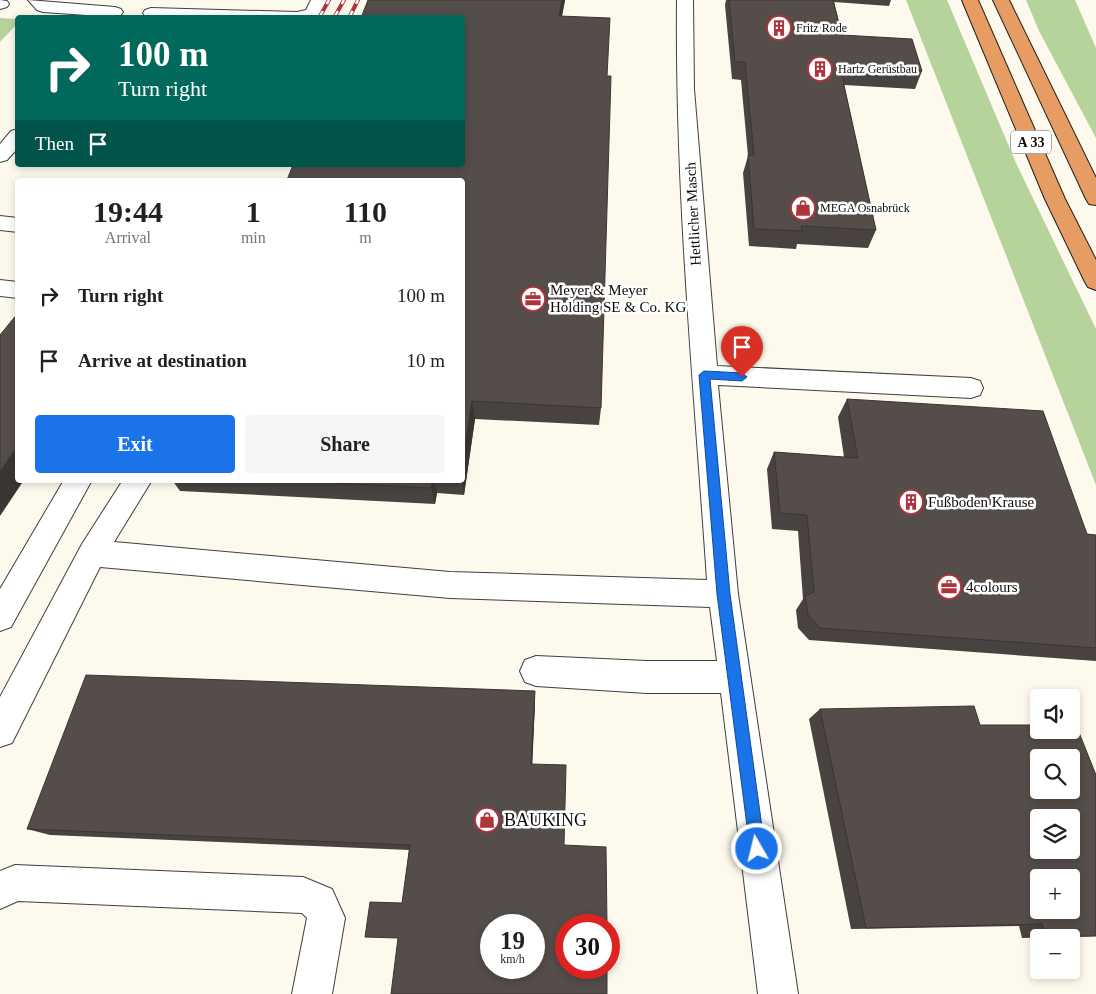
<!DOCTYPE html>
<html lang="en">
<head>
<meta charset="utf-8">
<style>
	body { margin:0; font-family:"Times New Roman",serif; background:#f6f6f6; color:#202124; height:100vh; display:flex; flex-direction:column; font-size:19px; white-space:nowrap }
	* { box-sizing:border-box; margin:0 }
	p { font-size:16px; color:#757577 }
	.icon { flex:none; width:28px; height:28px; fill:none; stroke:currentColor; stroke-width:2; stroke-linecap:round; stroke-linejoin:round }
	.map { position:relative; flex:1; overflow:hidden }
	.drawer { position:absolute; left:15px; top:178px; width:450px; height:305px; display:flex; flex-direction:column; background:#fff; border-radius:5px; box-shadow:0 2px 8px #0003 }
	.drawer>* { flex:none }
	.top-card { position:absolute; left:15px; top:15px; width:450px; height:152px; border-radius:5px; box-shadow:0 2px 8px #0003; background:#00695c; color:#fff; overflow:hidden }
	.fabs { position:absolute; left:1030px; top:689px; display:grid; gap:10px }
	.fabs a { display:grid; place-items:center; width:50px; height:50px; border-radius:5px; background:#fff; box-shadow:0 2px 8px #0003; font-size:25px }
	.speed { position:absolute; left:480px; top:914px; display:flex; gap:10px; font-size:25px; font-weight:700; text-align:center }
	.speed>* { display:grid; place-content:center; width:65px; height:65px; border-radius:50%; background:#fff; box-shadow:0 2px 8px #0003; line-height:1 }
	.speed small { font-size:12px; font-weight:400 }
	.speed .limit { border:8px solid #d22; background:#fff; color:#111 }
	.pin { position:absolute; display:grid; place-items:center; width:42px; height:42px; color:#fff; margin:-51px -21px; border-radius:50% 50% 50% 0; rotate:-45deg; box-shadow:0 0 5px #0007 }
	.pin .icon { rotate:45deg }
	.me { position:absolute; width:55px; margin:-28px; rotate:352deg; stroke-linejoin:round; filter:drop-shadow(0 0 4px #0008) }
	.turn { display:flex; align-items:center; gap:18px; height:105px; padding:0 20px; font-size:22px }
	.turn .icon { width:65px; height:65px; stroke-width:2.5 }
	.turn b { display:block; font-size:35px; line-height:42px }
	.then { display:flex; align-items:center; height:48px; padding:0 20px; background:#0003; gap:10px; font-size:19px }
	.eta { display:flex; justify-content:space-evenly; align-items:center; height:85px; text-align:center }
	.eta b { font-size:30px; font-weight:700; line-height:35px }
	.cta { display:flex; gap:10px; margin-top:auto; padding:10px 20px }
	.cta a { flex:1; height:58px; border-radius:5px; background:#1a73e8; color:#fff; font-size:20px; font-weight:700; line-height:58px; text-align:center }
	.cta a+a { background:#f6f6f6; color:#202124 }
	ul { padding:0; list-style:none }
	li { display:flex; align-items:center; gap:15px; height:65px; padding:0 20px }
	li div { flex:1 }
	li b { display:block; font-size:19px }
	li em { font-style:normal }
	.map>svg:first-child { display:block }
	.forest { fill:#b5d39b }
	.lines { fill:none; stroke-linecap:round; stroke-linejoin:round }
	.minor-casing { stroke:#3f3f3f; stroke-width:2 }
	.highway-casing { stroke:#1d1d1d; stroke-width:2 }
	.minor { fill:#fff; fill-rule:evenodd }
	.highway { fill:#e69c63; fill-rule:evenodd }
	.rail-casing { stroke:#ae333b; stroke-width:4 }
	.rail { stroke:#fff; stroke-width:2.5; stroke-dasharray:8; stroke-linecap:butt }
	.wall { fill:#484240 }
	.shaded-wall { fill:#3b3634 }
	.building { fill:#544d4a; stroke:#3b3634; fill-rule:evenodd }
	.route { fill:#1a73e8; stroke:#114b97 }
	.labels { text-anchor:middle; stroke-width:5; stroke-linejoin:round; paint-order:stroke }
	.far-poi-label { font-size:12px; fill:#0c0c0c; stroke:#fff; text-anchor:start }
	.shield { fill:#fff; stroke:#555; stroke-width:1 }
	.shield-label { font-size:14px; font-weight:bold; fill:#0c0c0c }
	.street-label { font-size:15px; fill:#0c0c0c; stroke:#fff }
	.poi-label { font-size:15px; fill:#0c0c0c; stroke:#fff; text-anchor:start }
	.near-poi-label { font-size:18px; fill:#0c0c0c; stroke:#fff; text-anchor:start }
</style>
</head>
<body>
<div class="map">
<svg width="1096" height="994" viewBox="0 0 1096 994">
	<rect width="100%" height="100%" fill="#fdfaed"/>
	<g class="forest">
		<path d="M 906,0 L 947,0 L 1016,163 L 1096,329 L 1096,485 Z"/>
		<path d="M 1026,0 L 1075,0 L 1096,48 L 1096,138 L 1039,31 Z"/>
		<path d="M 0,18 L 17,19 L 18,23 L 0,42 Z"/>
	</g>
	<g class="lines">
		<defs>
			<g id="minor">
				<path d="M 0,0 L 7,1 L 9,4 L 7,7 L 0,9 Z"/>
				<path d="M 28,0 L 115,7 L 121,9 L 123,12 L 121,15 L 115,17 L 43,12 L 37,10 Z"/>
				<path d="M 311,0 L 327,0 L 318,17 L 150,18 L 145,16 L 143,13 L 145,10 L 151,8 L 297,12 L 306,10 Z"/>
				<path d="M 677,0 L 693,0 L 694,89 L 717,366 L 971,378 L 980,381 L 983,388 L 980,395 L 971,398 L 718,385 L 738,594 L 798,994 L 758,994 L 721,693 L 647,693 L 536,686 L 525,682 L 520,671 L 525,660 L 536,656 L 647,661 L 717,661 L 710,607 L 450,598 L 100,567 L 12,743 L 0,747 L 0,697 L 82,544 L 123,480 L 152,480 L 114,542 L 450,572 L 707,580 C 694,387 675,194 677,0 Z"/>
				<path d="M 18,129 L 18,148 L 7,160 L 0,162 L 0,144 L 11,131 Z"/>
				<path d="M 0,216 L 18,218 L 18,232 L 0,230 Z"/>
				<path d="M 0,280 L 18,282 L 18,298 L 0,296 Z"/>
				<path d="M 64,480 L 92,480 L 11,627 L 0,631 L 0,589 Z"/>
				<path d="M 15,865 L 303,877 L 332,889 L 345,918 L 332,994 L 292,994 L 307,918 L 302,913 L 18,901 L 0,909 L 0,871 Z"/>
			</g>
			<g id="highway">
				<path d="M 962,0 L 978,0 L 1065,199 L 1096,260 L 1096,290 L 1088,287 L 1085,282 L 1045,199 Z"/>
				<path d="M 993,0 L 1009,0 L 1096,178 L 1096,205 L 1089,204 L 1086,199 Z"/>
			</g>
		</defs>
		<use href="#minor" class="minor-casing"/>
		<use href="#highway" class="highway-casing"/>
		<use href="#minor" class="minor"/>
		<use href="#highway" class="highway"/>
		<defs>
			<g id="rail">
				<path d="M 319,18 L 329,0"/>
				<path d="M 334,18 L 344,0"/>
				<path d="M 349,18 L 358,0"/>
			</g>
		</defs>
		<use href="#rail" class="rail-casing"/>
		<use href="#rail" class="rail"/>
	</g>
	<g class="wall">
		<path d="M 368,0 L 565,0 L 562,16 L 607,76 L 601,408 L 599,425 L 475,419 L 464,495 L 437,493 L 435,504 L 180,491 L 172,480 L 462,480 L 462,165 Z"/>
		<path d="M 726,0 L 891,0 L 889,6 L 834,2 L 842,35 L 922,71 L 915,89 L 844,85 L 876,230 L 868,248 L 797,244 L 796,249 L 749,246 L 743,173 L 748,156 L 741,80 L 732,79 L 725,5 Z"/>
		<path d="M 847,399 L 1087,534 L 1096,535 L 1096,661 L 809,640 L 798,628 L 796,610 L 803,599 L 798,531 L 772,529 L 767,469 L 774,452 L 844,457 L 838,417 Z"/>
		<path d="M 535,702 L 532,764 L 398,939 L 409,850 L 50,835 L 27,829 Z"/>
		<path d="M 820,709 L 980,725 L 1096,775 L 1096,936 L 1022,938 L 1019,926 L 851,929 L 809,719 Z"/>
	</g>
	<g class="shaded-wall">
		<path d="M 562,0 L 565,0 L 558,36 L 559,16 Z"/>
		<path d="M 472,401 L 475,419 L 464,495 L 461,480 L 462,480 L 462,466 Z"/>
		<path d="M 18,445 L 18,480 L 24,480 L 0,516 L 0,471 Z"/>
		<path d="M 433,480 L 434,480 L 437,493 L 435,504 L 431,488 Z"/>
		<path d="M 535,691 L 535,702 L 532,772 L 531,764 Z"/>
	</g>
	<g class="building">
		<path d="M 368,0 L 562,0 L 559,16 L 610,18 L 607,76 L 611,76 L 601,408 L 472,401 L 462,466 L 462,180 L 287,180 L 293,165 L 462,165 L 462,18 L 361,18 Z"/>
		<path d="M 729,0 L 833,0 L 842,35 L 912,39 L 922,71 L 840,67 L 876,230 L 801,226 L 802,231 L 754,229 L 748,155 L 754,155 L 745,62 L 735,62 Z"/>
		<path d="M 18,313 L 18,445 L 0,471 L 0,335 Z"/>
		<path d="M 847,399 L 1043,411 L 1087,534 L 1096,535 L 1096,648 L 820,628 L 808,615 L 805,596 L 814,592 L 807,515 L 780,513 L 774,452 L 858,458 Z"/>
		<path d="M 278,480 L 433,480 L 431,488 Z"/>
		<path d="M 86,675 L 535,691 L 531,764 L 566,765 L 564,845 L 606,847 L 607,925 L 566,925 L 566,968 L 607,968 L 607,994 L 391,994 L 398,938 L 365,937 L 370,902 L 402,903 L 410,845 L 27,829 ZM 491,925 L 534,925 L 534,968 L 491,968 Z"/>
		<path d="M 974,706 L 980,725 L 1039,725 L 1039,730 L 1071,730 L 1071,725 L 1076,725 L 1096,775 L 1096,936 L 1046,937 L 1042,924 L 866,928 L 820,709 ZM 1039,758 L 1071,758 L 1071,790 L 1039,790 ZM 1039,818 L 1071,818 L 1071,850 L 1039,850 ZM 1039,878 L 1071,878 L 1071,910 L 1039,910 Z"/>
	</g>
	<path class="route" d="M 704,371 L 742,373 L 747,377 L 742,381 L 710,379 L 730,594 L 765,849 L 763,854 L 757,856 L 752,854 L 750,849 L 717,594 L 699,375 Z"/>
	<defs>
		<symbol id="building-ring" viewBox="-11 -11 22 22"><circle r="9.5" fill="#fff" stroke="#ae333b" stroke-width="1.5"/><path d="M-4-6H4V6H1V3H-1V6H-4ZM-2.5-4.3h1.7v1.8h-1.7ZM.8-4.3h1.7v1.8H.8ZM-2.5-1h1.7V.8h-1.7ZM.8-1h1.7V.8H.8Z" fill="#ae333b"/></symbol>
		<symbol id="shop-ring" viewBox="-11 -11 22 22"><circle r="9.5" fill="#fff" stroke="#ae333b" stroke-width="1.5"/><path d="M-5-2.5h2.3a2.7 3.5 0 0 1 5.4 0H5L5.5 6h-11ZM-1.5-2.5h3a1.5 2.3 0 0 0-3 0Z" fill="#ae333b"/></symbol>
		<symbol id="office-ring" viewBox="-11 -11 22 22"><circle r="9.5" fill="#fff" stroke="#ae333b" stroke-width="1.5"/><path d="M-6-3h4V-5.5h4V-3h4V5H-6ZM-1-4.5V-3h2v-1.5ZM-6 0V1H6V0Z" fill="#ae333b"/></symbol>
	</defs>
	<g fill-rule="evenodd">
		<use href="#building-ring" x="765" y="14" width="28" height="28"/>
		<use href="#building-ring" x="806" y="55" width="28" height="28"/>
		<use href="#shop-ring" x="789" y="194" width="28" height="28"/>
		<use href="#office-ring" x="519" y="285" width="28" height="28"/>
		<use href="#building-ring" x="897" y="488" width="28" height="28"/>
		<use href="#office-ring" x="935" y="573" width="28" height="28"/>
		<use href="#shop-ring" x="473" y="806" width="28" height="28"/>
	</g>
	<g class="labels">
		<g class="far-poi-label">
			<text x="796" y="32">Fritz Rode</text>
			<text x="838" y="73">Hartz Gerüstbau</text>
			<text x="820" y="212">MEGA Osnabrück</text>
		</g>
		<rect class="shield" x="1011" y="130.5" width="40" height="23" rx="4"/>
		<g class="shield-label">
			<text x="1031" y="147">A 33</text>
		</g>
		<g class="street-label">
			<text transform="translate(693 214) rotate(-93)" y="5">Hettlicher Masch</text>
		</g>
		<g class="poi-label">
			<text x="550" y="295">Meyer &amp; Meyer<tspan x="550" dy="17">Holding SE &amp; Co. KG</tspan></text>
			<text x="928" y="507">Fußboden Krause</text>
			<text x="966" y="592">4colours</text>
		</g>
		<g class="near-poi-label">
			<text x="504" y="826">BAUKING</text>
		</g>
	</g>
</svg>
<div class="fabs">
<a><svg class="icon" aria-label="sound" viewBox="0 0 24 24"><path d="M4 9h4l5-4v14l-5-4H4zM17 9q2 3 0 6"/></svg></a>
<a><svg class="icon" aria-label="search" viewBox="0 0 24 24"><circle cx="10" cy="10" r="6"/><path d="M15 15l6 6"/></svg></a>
<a><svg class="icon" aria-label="layers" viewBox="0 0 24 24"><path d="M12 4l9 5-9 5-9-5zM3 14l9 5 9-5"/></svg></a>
<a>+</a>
<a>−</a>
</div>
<div class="speed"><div>19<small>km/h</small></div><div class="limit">30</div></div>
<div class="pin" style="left:742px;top:377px;background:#d93025"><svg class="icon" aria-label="arrive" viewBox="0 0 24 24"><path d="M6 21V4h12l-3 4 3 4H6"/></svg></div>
<svg class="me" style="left:757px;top:849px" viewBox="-20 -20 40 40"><circle r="17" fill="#1a73e8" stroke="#fff" stroke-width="3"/><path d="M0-11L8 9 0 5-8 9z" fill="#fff"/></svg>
<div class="top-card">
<div class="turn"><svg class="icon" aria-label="right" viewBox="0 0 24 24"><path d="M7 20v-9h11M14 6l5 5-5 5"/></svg><div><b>100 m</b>Turn right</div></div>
<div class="then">Then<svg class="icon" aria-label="arrive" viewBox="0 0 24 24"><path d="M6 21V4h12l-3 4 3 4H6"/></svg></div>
</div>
<section class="drawer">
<div class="eta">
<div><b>19:44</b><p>Arrival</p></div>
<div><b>1</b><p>min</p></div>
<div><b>110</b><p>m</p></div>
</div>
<ul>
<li><svg class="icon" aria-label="right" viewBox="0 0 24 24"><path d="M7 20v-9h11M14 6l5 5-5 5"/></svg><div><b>Turn right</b></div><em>100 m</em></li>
<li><svg class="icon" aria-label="arrive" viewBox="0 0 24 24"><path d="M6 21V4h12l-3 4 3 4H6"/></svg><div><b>Arrive at destination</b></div><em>10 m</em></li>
</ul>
<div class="cta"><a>Exit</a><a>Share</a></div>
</section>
</div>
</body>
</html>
